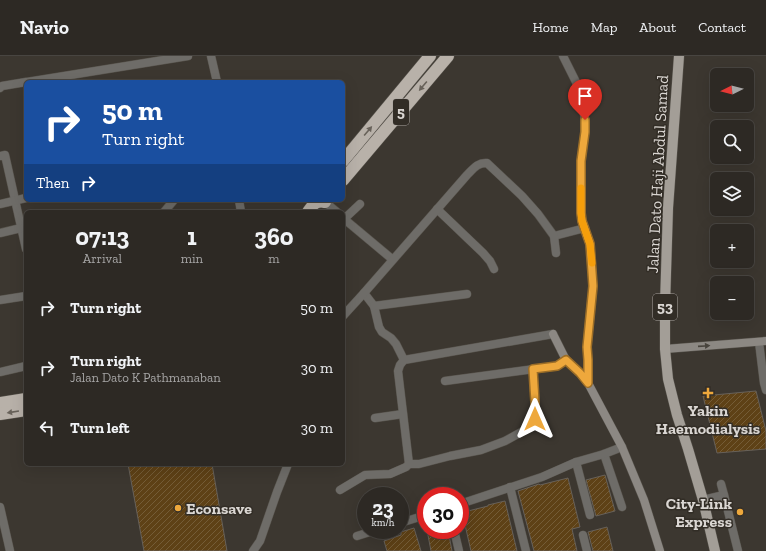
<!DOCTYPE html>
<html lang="en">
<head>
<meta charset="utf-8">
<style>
	body { margin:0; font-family:"Zilla Slab",serif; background:#393531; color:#f1f3f6; height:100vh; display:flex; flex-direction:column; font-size:15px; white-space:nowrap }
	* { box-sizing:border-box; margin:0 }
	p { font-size:13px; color:#a7a6a6 }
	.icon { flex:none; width:22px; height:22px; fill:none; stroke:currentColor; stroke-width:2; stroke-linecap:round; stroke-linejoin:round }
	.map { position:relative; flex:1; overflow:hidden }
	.panel { position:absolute; left:24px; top:154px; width:321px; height:256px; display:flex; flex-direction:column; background:#2d2924; border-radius:6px; box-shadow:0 4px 16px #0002,0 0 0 1px #484541 }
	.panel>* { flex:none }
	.guide { position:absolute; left:24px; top:24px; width:321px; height:122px; border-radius:6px; box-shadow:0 4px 16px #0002,0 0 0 1px #484541; background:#1a4fa0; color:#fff; overflow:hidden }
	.needle { width:26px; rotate:264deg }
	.buttons { position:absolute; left:710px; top:12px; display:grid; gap:8px }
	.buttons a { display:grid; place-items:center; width:44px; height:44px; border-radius:6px; background:#2d2924; box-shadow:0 4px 16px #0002,0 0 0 1px #484541; font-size:20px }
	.speed { position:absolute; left:357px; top:431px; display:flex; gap:8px; font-size:20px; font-weight:700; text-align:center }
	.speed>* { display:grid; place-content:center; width:52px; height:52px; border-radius:50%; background:#2d2924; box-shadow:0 4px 16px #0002,0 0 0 1px #484541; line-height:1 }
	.speed small { font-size:10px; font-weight:400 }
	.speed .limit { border:6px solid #d22; background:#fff; color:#111 }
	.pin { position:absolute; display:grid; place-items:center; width:34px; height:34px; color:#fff; margin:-41px -17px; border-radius:50% 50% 50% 0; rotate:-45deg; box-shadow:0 0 4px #0007 }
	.pin .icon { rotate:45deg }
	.me { position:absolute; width:44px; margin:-22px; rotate:0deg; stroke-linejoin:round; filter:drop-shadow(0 0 3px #0008) }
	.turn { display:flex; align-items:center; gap:14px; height:84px; padding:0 12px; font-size:18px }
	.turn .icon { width:52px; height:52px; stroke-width:2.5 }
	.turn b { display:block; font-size:28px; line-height:34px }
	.then { display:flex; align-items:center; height:38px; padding:0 12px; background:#0003; gap:8px; font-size:15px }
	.eta { display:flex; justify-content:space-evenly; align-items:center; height:68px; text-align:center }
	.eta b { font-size:24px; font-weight:700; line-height:28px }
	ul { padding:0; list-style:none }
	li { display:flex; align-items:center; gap:12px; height:60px; padding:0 12px }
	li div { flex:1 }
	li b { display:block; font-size:15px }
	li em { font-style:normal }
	header { display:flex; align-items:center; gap:24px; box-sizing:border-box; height:56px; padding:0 20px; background:#2d2924; border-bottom:1px solid #484541 }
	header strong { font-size:19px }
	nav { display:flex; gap:22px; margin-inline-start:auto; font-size:14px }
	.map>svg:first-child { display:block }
	.building { fill:url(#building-hatch); stroke:#67615a }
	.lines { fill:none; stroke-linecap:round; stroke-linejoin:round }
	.street-casing { stroke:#58544d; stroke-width:9 }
	.secondary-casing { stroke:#58544d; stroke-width:9 }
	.primary-casing { stroke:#58544d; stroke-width:11 }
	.highway-casing { stroke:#58544d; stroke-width:13 }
	.street { stroke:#6e6c68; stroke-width:8 }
	.secondary { stroke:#8c8883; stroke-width:8 }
	.primary { stroke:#a39e97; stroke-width:10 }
	.highway { stroke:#b8b1a9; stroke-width:12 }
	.oneway { fill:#68625a }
	.oneway2 { fill:#48443d }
	.route-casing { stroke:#9b6d27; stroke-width:10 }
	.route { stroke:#eea83c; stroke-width:7 }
	.slow { stroke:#f59e0b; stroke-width:7 }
	.poi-dot { fill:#eea83c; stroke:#322d26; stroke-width:1.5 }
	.labels { text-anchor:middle; stroke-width:3; stroke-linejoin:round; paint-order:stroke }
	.shield { fill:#322d26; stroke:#a8a39e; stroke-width:1 }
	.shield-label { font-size:15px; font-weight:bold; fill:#dad6d2 }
	.street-label { font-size:16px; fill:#dad6d2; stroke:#322d26 }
	.poi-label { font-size:16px; font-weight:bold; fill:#dad6d2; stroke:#322d26 }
</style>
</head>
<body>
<header>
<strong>Navio</strong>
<nav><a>Home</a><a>Map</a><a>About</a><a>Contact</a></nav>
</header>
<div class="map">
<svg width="766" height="495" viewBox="0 0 766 495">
	<defs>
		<pattern id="building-hatch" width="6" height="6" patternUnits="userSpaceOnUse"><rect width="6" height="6" fill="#5e4116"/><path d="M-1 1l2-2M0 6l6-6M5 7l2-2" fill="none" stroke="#745c37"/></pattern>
	</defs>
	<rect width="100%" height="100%" fill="#3c3730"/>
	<g class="building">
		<path d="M 756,335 L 766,375 L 766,393 L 717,397 L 703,340 Z"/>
		<path d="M 128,408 L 212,408 L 227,495 L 144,495 Z"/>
		<path d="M 605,419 L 615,455 L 596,460 L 586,424 Z"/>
		<path d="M 568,422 L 580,471 L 572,473 L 577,495 L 534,495 L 518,435 L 539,428 L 540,429 Z"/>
		<path d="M 505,445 L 517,495 L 471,495 L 463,460 L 464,456 L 488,450 L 488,449 Z"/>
		<path d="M 607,471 L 613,495 L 593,495 L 588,476 Z"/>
		<path d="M 414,472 L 421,495 L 387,495 L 384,485 L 401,479 L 401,476 Z"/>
		<path d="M 427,474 L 448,474 L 452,495 L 431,495 Z"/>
	</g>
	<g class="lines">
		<defs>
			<g id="street">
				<path d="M 211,0 L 217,26"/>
				<path d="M 563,0 L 576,26 L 581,39 L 585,64 L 585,76 L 581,105 L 581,157 L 582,165 L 590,188 L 593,230 L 587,291 L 588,304 L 588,327"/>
				<path d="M 27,26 L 188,0"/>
				<path d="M 0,32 L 2,30 L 26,26"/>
				<path d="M 0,100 L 5,99 L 26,193"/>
				<path d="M 239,144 L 241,156"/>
				<path d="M 325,146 L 337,156"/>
				<path d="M 0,148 L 26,142"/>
				<path d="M 437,153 L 483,197 L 490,205 L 494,213"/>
				<path d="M 164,156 L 174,144"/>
				<path d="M 343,162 L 392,203"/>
				<path d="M 343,164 L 360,148"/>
				<path d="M 0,177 L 21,172"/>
				<path d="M 554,180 L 585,172"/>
				<path d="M 364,237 L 374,250 L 379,271 L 382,276 L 391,282 L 396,288 L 404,304"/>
				<path d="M 0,244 L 26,240"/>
				<path d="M 374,250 L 467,238"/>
				<path d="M 343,260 L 364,237 L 467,119 C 473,113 478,106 487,107 L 522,140 L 538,158 L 554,180 L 556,197"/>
				<path d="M 759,286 L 764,327 L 766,334"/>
				<path d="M 0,316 L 26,310"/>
				<path d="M 445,325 L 557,310 L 566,304"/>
				<path d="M 375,362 L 403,358"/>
				<path d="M 604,398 L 622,451"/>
				<path d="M 576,406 L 590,459"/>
				<path d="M 409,408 L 398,315 L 400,309 L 404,304 L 553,278"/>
				<path d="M 721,428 L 724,439"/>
				<path d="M 510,431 L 526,495"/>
				<path d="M 340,434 L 365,419 L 390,418 L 406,411 L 409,408 L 419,408 L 450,400 L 481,394 L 505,385 L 534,369 L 535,346 L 533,313"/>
				<path d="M 703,444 L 724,439 L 738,495"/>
				<path d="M 460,448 L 542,421 L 576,406 L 604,398 L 622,391"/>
				<path d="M 0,451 L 10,495"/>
				<path d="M 400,467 L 426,459"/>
				<path d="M 454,474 L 459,495"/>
				<path d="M 583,479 L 587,495"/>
				<path d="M 357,480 L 376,474"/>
				<path d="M 253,495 L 260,485 L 277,436 L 288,408"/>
			</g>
			<g id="secondary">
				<path d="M 553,278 L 566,304 L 580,317 L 588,327 L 622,391 L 644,444 L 660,495"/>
				<path d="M 665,293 L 766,285"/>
			</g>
			<path id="primary" d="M 679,0 L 668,152 L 665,249 L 665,293 L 668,323 L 677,359 L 688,393 L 703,444 L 715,495"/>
			<g id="highway">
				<path d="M 343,105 L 430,0"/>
				<path d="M 343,124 L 448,0"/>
				<path d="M 308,156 C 313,149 315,144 325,146"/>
				<path d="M 0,347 L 26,343"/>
				<path d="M 0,358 L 26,354"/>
			</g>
		</defs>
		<use href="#street" class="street-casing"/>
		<use href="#secondary" class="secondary-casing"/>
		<use href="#primary" class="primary-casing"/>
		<use href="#highway" class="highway-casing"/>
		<use href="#street" class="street"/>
		<use href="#secondary" class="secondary"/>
		<use href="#primary" class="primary"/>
		<use href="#highway" class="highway"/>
	</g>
	<defs><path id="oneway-solid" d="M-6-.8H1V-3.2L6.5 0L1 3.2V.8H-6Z"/></defs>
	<g class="oneway">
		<use href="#oneway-solid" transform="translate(423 30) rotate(130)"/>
		<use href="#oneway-solid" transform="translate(368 75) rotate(-50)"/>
		<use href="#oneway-solid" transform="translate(13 356) rotate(171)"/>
	</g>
	<use class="oneway2" href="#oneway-solid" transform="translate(704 290) rotate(-4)"/>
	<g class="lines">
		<defs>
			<path id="route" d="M 535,363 L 535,346 L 533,313 L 557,310 L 566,304 L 580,317 L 588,327 L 588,304 L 587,291 L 593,230 L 590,188 L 582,165 L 581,157 L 581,105 L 585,76 L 585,64"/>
		</defs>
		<use href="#route" class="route-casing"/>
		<use href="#route" class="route"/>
		<path class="slow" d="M 581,132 L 581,157 L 582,165 L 590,188 L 592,207"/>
	</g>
	<g class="poi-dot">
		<path d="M706 331h4v4h4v4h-4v4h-4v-4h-4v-4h4z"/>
		<circle cx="178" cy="452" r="4"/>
		<circle cx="740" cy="456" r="4"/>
	</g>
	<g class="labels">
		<g class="shield">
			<rect x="393" y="43" width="16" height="26" rx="3"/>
			<rect x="653" y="238" width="24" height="26" rx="3"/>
		</g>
		<g class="shield-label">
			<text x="401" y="61">5</text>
			<text x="665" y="256">53</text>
		</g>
		<g class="street-label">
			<text transform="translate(657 118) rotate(-87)" y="6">Jalan Dato Haji Abdul Samad</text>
		</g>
		<g class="poi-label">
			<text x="708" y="360">Yakin<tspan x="708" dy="18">Haemodialysis</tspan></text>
			<text x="732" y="453" text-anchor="end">City-Link<tspan x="732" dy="18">Express</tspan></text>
			<text x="186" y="458" text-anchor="start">Econsave</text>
		</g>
	</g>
</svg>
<div class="buttons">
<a><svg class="needle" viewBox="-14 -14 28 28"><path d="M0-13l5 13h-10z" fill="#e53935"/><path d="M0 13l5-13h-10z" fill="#a7a6a6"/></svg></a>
<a><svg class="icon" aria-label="search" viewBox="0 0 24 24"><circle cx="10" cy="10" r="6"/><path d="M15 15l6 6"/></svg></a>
<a><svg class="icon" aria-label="layers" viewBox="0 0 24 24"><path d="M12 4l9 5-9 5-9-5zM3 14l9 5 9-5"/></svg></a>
<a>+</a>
<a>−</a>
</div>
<div class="speed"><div>23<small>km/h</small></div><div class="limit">30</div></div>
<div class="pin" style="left:585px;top:64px;background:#d93025"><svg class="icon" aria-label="arrive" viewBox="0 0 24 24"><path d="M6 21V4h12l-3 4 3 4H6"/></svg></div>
<svg class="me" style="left:535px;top:363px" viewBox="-20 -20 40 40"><path d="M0-17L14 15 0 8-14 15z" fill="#eea83c" stroke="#fff" stroke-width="4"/></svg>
<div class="guide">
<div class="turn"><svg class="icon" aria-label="right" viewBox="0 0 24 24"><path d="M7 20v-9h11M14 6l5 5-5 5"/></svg><div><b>50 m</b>Turn right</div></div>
<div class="then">Then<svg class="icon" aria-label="right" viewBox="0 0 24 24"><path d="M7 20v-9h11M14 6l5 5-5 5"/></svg></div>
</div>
<section class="panel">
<div class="eta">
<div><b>07:13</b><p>Arrival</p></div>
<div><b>1</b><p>min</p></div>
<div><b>360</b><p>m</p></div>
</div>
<ul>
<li><svg class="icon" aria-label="right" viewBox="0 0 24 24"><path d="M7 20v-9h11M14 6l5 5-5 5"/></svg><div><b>Turn right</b></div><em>50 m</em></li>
<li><svg class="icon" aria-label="right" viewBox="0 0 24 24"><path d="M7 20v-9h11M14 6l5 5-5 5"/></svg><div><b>Turn right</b><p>Jalan Dato K Pathmanaban</p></div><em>30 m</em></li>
<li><svg class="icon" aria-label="left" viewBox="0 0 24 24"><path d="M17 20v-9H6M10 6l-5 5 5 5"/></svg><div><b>Turn left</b></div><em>30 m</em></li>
</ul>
</section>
</div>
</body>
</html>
